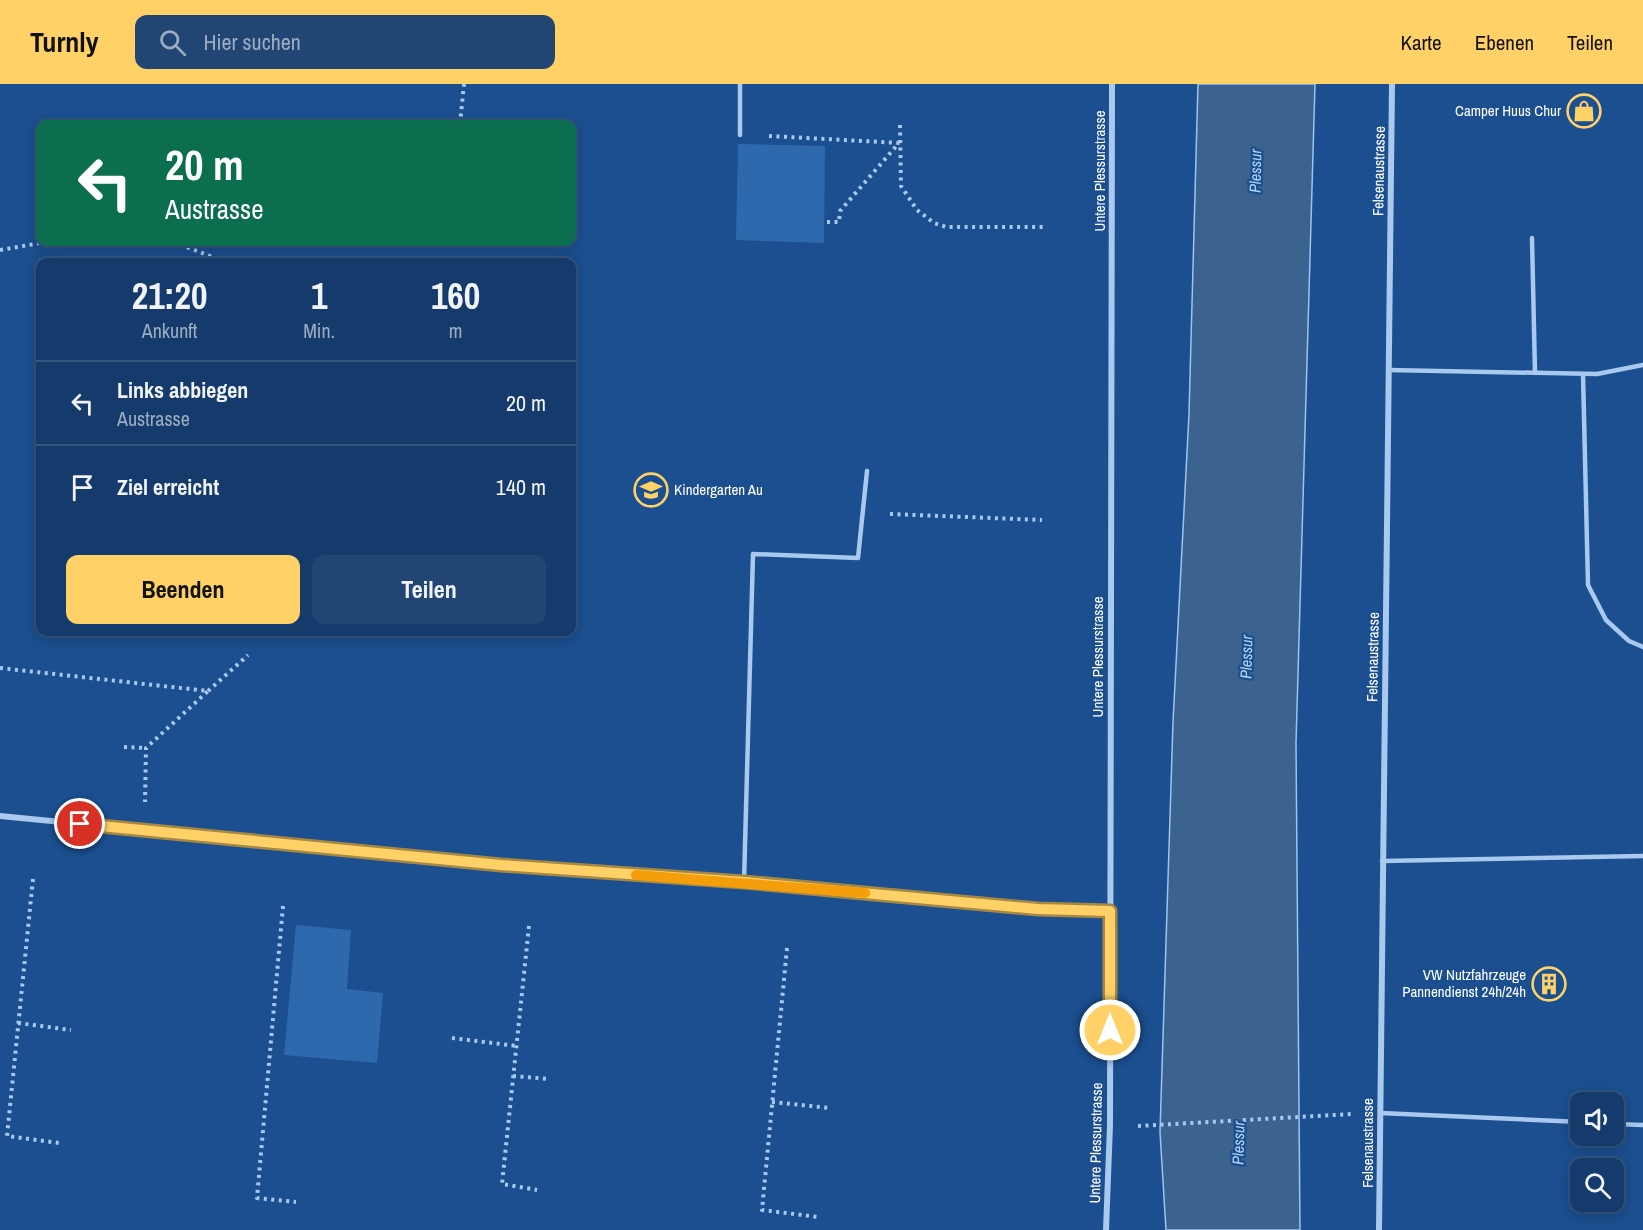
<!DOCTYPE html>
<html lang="de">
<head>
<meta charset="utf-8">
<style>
	body { margin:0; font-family:"Archivo Narrow",sans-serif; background:#214673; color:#f1f3f6; height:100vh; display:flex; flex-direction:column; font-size:22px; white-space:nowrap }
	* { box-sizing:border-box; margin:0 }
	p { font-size:20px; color:#9dadc1 }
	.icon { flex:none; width:33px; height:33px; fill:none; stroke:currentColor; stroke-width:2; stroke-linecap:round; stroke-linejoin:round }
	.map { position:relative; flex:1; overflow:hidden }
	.side { position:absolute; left:36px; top:174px; width:540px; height:378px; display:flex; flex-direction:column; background:#143b6b; border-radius:12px; box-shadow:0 3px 15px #0003,0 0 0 2px #33557e }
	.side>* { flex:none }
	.guide { position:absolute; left:36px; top:36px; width:540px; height:126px; border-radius:12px; box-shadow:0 3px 15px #0003,0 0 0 2px #33557e; background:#0b6e4f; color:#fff; overflow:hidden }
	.controls { position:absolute; left:1570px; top:1008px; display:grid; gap:12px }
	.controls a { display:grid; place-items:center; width:54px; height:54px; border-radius:12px; background:#143b6b; box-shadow:0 3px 15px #0003,0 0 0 2px #33557e; font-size:30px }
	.pin { position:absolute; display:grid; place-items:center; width:51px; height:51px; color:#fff; margin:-26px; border:3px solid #fff; border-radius:50%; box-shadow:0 2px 6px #0007 }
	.me { position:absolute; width:66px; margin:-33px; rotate:0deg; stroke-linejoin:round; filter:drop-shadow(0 0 4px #0008) }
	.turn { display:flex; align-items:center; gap:21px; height:126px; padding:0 30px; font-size:27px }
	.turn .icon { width:78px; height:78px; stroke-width:2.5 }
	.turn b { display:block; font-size:42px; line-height:51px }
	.eta { display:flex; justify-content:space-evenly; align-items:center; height:102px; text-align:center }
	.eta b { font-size:36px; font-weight:700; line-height:42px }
	.action { display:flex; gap:12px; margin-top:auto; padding:12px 30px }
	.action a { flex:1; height:69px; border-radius:12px; background:#ffd166; color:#111; font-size:24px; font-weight:700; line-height:69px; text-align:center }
	.action a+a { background:#214673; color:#f1f3f6 }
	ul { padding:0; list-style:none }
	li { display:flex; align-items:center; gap:18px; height:84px; padding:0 30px; border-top:2px solid #33557e }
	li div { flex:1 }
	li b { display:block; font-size:22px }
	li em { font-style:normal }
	header { display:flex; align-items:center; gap:36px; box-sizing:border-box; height:84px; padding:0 30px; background:#ffd166; color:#111 }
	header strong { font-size:28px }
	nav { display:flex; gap:33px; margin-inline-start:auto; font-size:21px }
	.search { width:420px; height:54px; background:#214673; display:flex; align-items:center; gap:15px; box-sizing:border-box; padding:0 21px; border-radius:12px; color:#9dadc1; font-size:22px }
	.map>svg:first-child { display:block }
	.green { fill:#2e69ad }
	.water { fill:#3c6290; stroke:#9cc4f0; stroke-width:1.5 }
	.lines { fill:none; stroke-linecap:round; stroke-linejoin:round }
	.path { stroke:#a9c9ee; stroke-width:4; stroke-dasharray:3 4.5; stroke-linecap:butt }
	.service { stroke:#a9c9ee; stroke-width:4.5 }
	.minor { stroke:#a9c9ee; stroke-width:6 }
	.route-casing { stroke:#a68842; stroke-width:15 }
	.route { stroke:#ffd166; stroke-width:10 }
	.slow { stroke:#f59e0b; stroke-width:10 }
	.labels { text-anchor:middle; stroke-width:4.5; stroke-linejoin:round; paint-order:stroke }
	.poi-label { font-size:15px; fill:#fff; stroke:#1b4f8f; text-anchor:end }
	.street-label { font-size:15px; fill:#fff; stroke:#1b4f8f }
	.water-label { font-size:16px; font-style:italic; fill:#b5d3f5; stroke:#1b4f8f }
</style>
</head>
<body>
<header>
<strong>Turnly</strong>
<div class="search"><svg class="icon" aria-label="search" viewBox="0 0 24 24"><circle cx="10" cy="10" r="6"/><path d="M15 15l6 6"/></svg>Hier suchen</div>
<nav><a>Karte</a><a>Ebenen</a><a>Teilen</a></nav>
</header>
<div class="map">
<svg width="1643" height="1146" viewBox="0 0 1643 1146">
	<rect width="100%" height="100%" fill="#1b4f8f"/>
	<g class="green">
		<path d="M 738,60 L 825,62 L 824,159 L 736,156 Z"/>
		<path d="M 296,841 L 351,846 L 347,905 L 383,909 L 377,979 L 284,971 Z"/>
	</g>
	<path class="water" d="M 1198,0 L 1315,0 L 1296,659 L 1300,1146 L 1166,1146 L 1160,1048 L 1173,638 L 1189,330 Z"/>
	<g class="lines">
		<g class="path">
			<path d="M 460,40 L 464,0"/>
			<path d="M 900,41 L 901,102 L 917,126 L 934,139 L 946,143 L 1045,143"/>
			<path d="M 769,52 L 900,59"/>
			<path d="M 827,138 L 839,138 L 840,127 L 899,59"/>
			<path d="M 173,158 L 226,178"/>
			<path d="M 0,166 L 46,158"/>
			<path d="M 890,430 L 1042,436"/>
			<path d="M 0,584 L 208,607 L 146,664 L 145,718"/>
			<path d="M 208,607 L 248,571"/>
			<path d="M 124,663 L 146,664"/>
			<path d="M 33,795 L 7,1052 L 59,1059"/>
			<path d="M 283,822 L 257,1114 L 296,1118"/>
			<path d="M 529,842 L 502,1100 L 537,1106"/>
			<path d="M 787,864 L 762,1126 L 818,1133"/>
			<path d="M 18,939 L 71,946"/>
			<path d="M 452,954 L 517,962"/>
			<path d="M 513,992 L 549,995"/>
			<path d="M 772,1018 L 830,1024"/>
			<path d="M 1138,1042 L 1352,1030"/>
		</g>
		<g class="service">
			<path d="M 740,0 L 740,51"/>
			<path d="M 1532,154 L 1535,289"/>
			<path d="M 1388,286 L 1597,290 L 1643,281"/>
			<path d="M 1583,290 L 1588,501 L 1606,536 L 1629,557 L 1643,563"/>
			<path d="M 1382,777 L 1643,772"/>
			<path d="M 744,798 L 753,470 L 858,474 L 867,387"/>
			<path d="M 1380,1029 L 1581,1038"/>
			<path d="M 1614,1040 L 1643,1041"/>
		</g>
		<g class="minor">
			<path d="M 0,732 L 501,781 L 744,798 L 1038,825 L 1110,827"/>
			<path d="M 1106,1146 L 1110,1041 L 1112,0"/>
			<path d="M 1379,1146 L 1392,0"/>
		</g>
	</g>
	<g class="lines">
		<defs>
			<path id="route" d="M 80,740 L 501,781 L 744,798 L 1038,825 L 1110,827 L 1110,946"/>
		</defs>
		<use href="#route" class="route-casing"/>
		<use href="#route" class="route"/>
		<path class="slow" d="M 636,791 L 865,809"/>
	</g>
	<defs>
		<symbol id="shop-ring" viewBox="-11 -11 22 22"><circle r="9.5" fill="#1b4f8f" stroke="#ffd166" stroke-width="1.5"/><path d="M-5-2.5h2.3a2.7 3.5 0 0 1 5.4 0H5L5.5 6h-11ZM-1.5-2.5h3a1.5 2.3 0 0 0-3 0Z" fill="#ffd166"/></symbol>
		<symbol id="school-ring" viewBox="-11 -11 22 22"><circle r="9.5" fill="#1b4f8f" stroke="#ffd166" stroke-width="1.5"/><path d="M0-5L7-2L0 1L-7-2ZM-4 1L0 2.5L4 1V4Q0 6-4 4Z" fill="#ffd166"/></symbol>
		<symbol id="building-ring" viewBox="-11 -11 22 22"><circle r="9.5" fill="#1b4f8f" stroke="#ffd166" stroke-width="1.5"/><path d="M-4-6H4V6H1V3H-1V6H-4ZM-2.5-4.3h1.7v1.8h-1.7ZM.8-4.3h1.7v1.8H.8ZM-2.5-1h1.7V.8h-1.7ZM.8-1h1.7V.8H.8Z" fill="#ffd166"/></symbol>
	</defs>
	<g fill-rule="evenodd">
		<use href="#shop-ring" x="1565" y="8" width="38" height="38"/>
		<use href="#school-ring" x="632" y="387" width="38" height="38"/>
		<use href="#building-ring" x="1530" y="881" width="38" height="38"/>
	</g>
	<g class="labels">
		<g class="poi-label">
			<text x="1561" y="32">Camper Huus Chur</text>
			<text x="674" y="411" text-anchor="start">Kindergarten Au</text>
			<text x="1526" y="896">VW Nutzfahrzeuge<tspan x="1526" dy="17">Pannendienst 24h/24h</tspan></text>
		</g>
		<g class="street-label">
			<text transform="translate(1100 87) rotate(-90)" y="5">Untere Plessurstrasse</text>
			<text transform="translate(1379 87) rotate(-89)" y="5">Felsenaustrasse</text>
			<text transform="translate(1098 573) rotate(-90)" y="5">Untere Plessurstrasse</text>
			<text transform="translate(1373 573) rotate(-89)" y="5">Felsenaustrasse</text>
			<text transform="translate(1096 1059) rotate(-89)" y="5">Untere Plessurstrasse</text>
			<text transform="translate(1368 1059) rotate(-90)" y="5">Felsenaustrasse</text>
		</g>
		<g class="water-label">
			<text transform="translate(1255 87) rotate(-89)" y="6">Plessur</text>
			<text transform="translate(1246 573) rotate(-89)" y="6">Plessur</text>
			<text transform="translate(1238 1059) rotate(-89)" y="6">Plessur</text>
		</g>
	</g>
</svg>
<div class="controls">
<a><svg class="icon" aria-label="sound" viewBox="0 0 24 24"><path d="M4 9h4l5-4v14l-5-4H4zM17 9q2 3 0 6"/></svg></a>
<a><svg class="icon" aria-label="search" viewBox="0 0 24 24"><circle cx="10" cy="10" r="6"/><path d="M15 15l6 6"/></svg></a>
</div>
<div class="pin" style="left:80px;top:740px;background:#d93025"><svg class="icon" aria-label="arrive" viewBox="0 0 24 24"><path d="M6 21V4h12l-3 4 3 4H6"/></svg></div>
<svg class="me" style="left:1110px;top:946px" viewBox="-20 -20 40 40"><circle r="17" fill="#ffd166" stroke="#fff" stroke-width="3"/><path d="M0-11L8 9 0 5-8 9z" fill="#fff"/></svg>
<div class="guide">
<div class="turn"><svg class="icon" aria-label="left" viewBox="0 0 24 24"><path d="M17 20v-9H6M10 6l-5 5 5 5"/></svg><div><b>20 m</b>Austrasse</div></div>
</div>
<section class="side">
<div class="eta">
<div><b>21:20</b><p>Ankunft</p></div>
<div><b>1</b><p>Min.</p></div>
<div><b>160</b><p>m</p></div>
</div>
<ul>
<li><svg class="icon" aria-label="left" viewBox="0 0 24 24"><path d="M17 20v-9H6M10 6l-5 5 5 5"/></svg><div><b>Links abbiegen</b><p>Austrasse</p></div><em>20 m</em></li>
<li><svg class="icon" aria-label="arrive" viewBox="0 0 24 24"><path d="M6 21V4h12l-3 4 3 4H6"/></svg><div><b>Ziel erreicht</b></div><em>140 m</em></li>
</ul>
<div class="action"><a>Beenden</a><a>Teilen</a></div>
</section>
</div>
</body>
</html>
